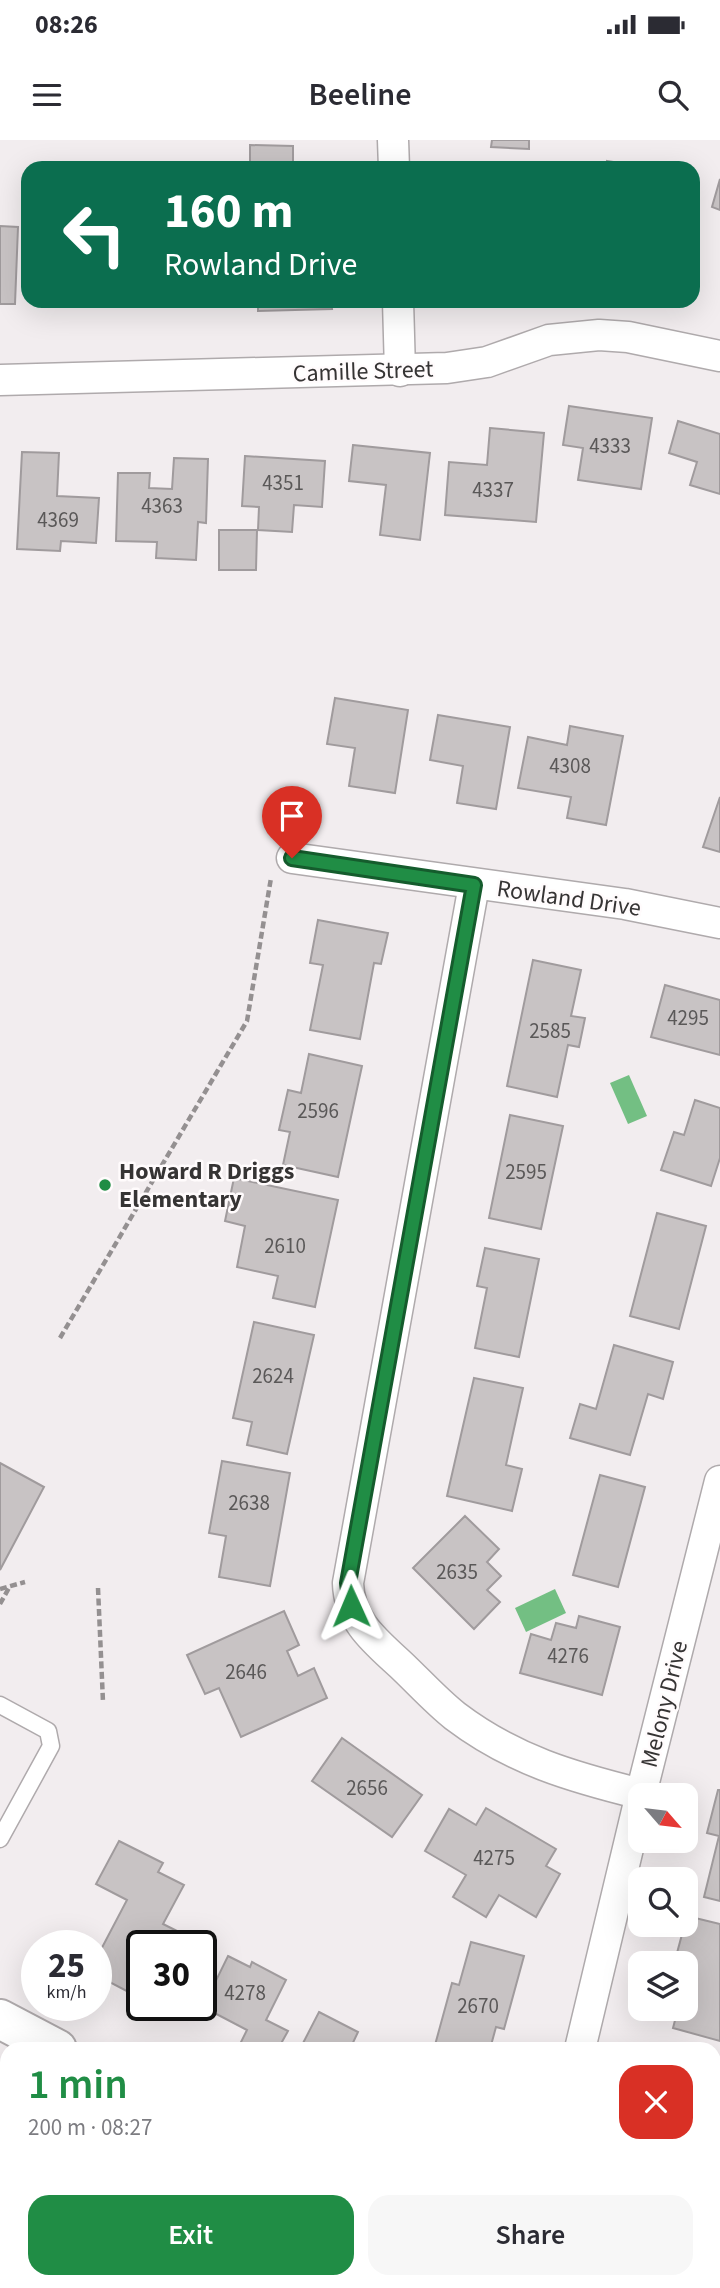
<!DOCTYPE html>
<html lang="en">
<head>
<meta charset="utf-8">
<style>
	body { margin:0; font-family:"Source Sans 3",sans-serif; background:#f7f7f7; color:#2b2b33; height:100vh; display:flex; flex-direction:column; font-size:26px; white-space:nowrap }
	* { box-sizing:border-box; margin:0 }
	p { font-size:23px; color:#7c7c81 }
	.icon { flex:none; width:38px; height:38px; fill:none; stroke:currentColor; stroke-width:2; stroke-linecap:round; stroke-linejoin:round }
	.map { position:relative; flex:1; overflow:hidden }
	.drawer { position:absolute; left:0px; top:1902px; width:721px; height:247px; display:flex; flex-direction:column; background:#fff; border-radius:21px 21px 0 0; box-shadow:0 7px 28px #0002 }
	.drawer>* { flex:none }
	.top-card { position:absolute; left:21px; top:21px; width:679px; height:147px; border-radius:21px; box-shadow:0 7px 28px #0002; background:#0b6e4f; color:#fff; overflow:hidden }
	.needle { width:46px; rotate:118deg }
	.tools { position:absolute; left:628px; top:1643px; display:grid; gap:14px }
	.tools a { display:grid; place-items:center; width:70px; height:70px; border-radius:14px; background:#fff; box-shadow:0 7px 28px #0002; font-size:35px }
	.speed { position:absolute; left:21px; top:1790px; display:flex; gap:14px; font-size:35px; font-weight:700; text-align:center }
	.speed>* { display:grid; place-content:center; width:91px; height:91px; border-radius:50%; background:#fff; box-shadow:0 7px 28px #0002; line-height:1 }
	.speed small { font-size:18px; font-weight:400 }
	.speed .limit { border:4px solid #111; border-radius:10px; background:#fff; color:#111 }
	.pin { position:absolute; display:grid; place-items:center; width:60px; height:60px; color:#fff; margin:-72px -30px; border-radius:50% 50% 50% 0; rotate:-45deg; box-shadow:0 0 7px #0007 }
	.pin .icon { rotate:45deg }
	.me { position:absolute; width:77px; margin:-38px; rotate:359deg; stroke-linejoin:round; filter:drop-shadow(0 0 5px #0008) }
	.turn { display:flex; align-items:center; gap:24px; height:147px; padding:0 28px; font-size:32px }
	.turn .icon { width:91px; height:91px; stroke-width:2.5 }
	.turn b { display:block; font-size:49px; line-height:60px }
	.round { display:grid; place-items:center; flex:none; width:74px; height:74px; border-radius:21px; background:#f7f7f7 }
	.summary { display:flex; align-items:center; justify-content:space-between; height:119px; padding:0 28px }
	h1 { font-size:42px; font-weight:600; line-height:52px; color:#208d45 }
	.cta { display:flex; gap:14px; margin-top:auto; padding:14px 28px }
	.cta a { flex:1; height:80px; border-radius:21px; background:#208d45; color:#fff; font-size:28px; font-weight:600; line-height:80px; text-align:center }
	.cta a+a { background:#f7f7f7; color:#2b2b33 }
	.status { display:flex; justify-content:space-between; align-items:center; height:49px; padding:0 35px; background:#fff; direction:ltr }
	.status svg { height:19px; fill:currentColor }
	header { display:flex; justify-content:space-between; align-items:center; height:91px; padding:0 28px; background:#fff; font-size:32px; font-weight:600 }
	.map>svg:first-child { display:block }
	.water { fill:#73bf83 }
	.building { fill:#c8c3c4; stroke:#a09b9d; stroke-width:2 }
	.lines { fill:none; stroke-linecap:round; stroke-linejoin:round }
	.service-casing { stroke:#afaaac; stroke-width:19 }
	.minor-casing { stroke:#afaaac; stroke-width:33 }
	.tertiary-casing { stroke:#afaaac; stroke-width:42 }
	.path { stroke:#949091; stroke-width:4.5; stroke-dasharray:7 3.5; stroke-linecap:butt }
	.service { stroke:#fff; stroke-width:16 }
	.minor { stroke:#fff; stroke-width:30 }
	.tertiary { stroke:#fff; stroke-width:38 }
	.route-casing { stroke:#155c2d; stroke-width:18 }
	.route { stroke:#208d45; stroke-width:12 }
	.poi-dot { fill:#208d45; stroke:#fffbfc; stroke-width:2.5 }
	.labels { text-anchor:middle; stroke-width:5; stroke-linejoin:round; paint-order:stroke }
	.number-label { font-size:21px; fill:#5a5858 }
	.street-label { font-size:24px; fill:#363434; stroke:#fffbfc }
	.poi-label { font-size:24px; font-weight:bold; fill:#363434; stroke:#fffbfc; text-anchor:start }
</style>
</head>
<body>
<div class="status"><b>08:26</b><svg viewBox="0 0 49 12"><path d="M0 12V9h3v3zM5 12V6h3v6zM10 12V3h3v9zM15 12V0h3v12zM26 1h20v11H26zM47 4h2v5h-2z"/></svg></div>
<header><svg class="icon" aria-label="menu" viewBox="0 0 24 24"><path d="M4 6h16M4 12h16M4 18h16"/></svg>Beeline<svg class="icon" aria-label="search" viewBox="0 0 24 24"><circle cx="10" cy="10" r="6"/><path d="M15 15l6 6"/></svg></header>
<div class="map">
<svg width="720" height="2148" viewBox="0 0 720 2148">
	<rect width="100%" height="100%" fill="#f2edef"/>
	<g class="water">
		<path d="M 629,935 L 647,976 L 628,984 L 610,943 Z"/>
		<path d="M 555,1449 L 566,1473 L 526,1492 L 515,1468 Z"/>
	</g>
	<g class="building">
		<path d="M 492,0 L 529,0 L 529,9 L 491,7 Z"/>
		<path d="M 250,5 L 293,6 L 293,25 L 329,26 L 329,28 L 250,28 Z"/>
		<path d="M 607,21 L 653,28 L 606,28 Z"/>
		<path d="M 720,39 L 720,70 L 712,67 Z"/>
		<path d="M 0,86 L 18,87 L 15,164 L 0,164 Z"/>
		<path d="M 258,161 L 331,161 L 332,169 L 258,171 Z"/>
		<path d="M 569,266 L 652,278 L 641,349 L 578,340 L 583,308 L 563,305 Z"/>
		<path d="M 678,281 L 720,294 L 720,354 L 690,345 L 697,322 L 669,313 Z"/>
		<path d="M 490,288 L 544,293 L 536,382 L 445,375 L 449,322 L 487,325 Z"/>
		<path d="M 353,305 L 430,313 L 420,400 L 380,395 L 386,345 L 349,341 Z"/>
		<path d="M 22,312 L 59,313 L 57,356 L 99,358 L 96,403 L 61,401 L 60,411 L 17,409 Z"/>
		<path d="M 245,316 L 325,321 L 322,367 L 294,365 L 292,392 L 258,390 L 259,367 L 242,366 Z"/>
		<path d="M 174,318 L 208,319 L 206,383 L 198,382 L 196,420 L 156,418 L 157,402 L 116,401 L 118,333 L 150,333 L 149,348 L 172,349 Z"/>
		<path d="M 219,390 L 257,390 L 256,430 L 219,430 Z"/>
		<path d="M 335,558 L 408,570 L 395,653 L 349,646 L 355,608 L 327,604 Z"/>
		<path d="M 438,575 L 510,587 L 496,669 L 457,663 L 463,626 L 430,620 Z"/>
		<path d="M 570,586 L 623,596 L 606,685 L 567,678 L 571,657 L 518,648 L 528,597 L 567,605 Z"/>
		<path d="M 720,657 L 720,712 L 703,707 Z"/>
		<path d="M 318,780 L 388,793 L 381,824 L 374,823 L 360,899 L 310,890 L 323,825 L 310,823 Z"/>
		<path d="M 533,820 L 581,830 L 571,876 L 585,878 L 579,907 L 568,905 L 557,957 L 507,946 Z"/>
		<path d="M 665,845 L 720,860 L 720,915 L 651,897 Z"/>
		<path d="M 309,914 L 362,926 L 338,1037 L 283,1025 L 290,992 L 279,990 L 288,950 L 301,953 Z"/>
		<path d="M 695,960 L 720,968 L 720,1018 L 711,1046 L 661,1030 L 674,992 L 684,995 Z"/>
		<path d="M 510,975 L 563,986 L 541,1089 L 489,1078 Z"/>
		<path d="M 234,1038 L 338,1060 L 315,1167 L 273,1158 L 278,1136 L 237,1127 L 245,1086 L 225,1081 Z"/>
		<path d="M 657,1073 L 706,1086 L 679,1189 L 630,1176 Z"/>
		<path d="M 485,1108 L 539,1119 L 519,1217 L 475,1208 L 487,1148 L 477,1146 Z"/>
		<path d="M 254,1182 L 314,1195 L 287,1314 L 247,1305 L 252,1282 L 233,1278 Z"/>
		<path d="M 614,1205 L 673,1222 L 663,1259 L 648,1254 L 630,1315 L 570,1298 L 580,1264 L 596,1269 Z"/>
		<path d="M 474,1238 L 523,1248 L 506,1325 L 522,1329 L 512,1371 L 447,1356 Z"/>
		<path d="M 222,1321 L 290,1333 L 270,1446 L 219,1437 L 226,1396 L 209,1393 Z"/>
		<path d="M 0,1323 L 44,1347 L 0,1430 Z"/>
		<path d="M 600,1335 L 645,1347 L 618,1447 L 573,1435 Z"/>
		<path d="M 465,1376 L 499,1409 L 487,1422 L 501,1436 L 487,1450 L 500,1462 L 474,1489 L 413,1428 Z"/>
		<path d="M 284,1471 L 299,1505 L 287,1511 L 298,1536 L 314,1528 L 327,1558 L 241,1597 L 219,1548 L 205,1554 L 187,1515 Z"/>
		<path d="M 579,1476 L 620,1487 L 602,1555 L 520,1533 L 531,1494 L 551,1500 L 556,1483 L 576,1488 Z"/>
		<path d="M 342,1598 L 422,1655 L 392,1697 L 312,1641 Z"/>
		<path d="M 718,1650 L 720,1650 L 720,1761 L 704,1757 L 719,1696 L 707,1693 Z"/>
		<path d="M 486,1668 L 556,1709 L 546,1726 L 560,1734 L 536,1777 L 499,1755 L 486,1777 L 453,1757 L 466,1735 L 425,1711 L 449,1669 L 476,1685 Z"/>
		<path d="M 119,1701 L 163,1723 L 158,1732 L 184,1745 L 163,1784 L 187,1796 L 181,1806 L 142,1806 L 142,1859 L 96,1835 L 96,1819 L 127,1760 L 96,1744 Z"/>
		<path d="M 687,1776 L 720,1784 L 720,1901 L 673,1888 L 678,1869 L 686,1869 L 686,1824 L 674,1824 Z"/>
		<path d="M 471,1802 L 524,1816 L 504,1889 L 496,1887 L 490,1909 L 451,1909 L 435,1905 L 452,1843 L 459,1845 Z"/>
		<path d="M 228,1816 L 250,1827 L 252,1822 L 286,1840 L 266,1880 L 288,1891 L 278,1909 L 244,1909 L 239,1906 L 247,1890 L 203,1867 Z"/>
		<path d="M 319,1872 L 358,1892 L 350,1909 L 300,1909 Z"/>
		<path d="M 7,1989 L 7,2038 L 0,2034 L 0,2002 Z"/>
		<path d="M 114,2142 L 175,2142 L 171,2148 L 125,2148 Z"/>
		<path d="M 222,2142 L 272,2142 L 268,2148 L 220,2148 Z"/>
	</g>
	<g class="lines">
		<defs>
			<path id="service" d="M 0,1565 L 48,1591 L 51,1606 L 0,1699"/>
			<g id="minor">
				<path d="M 393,0 L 394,28"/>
				<path d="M 398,161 L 400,231"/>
				<path d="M 0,240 L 447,228 L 487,222 L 549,200 L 599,195 L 628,197 L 720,216"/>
				<path d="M 292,718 L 625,764 L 720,783"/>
				<path d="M 474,745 L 348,1443 C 349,1481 375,1501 401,1525 C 419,1542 436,1561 455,1576 C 513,1620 572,1637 641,1654"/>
				<path d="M 580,1909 L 641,1654 L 720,1341"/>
			</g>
			<g id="tertiary">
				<path d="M 0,1879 L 57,1909"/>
				<path d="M 490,2142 L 501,2148"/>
			</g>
		</defs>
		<use href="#service" class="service-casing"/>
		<use href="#minor" class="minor-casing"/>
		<use href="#tertiary" class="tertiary-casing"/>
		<g class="path">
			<path d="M 60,1198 L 247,881 L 271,738"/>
			<path d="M 98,1448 L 103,1562"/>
			<path d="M 0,1449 L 25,1442"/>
			<path d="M 0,1464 L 10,1446"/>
		</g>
		<use href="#service" class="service"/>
		<use href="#minor" class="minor"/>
		<use href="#tertiary" class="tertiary"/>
	</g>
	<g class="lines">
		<defs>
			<path id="route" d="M 292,718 L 474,745 L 348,1443 L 351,1466"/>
		</defs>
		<use href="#route" class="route-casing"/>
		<use href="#route" class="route"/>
	</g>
	<circle class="poi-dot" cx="105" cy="1045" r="7"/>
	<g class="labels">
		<g class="number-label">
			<text x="610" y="313">4333</text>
			<text x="283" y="350">4351</text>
			<text x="493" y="357">4337</text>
			<text x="162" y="373">4363</text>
			<text x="58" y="387">4369</text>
			<text x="570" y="633">4308</text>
			<text x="688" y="885">4295</text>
			<text x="550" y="898">2585</text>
			<text x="318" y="978">2596</text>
			<text x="526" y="1039">2595</text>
			<text x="285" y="1113">2610</text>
			<text x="273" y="1243">2624</text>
			<text x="249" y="1370">2638</text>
			<text x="457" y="1439">2635</text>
			<text x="568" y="1523">4276</text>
			<text x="246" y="1539">2646</text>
			<text x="367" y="1655">2656</text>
			<text x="494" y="1725">4275</text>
			<text x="245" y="1860">4278</text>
			<text x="478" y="1873">2670</text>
		</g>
		<g class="street-label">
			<text transform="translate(363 231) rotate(-2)" y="8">Camille Street</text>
			<text transform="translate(569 758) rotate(8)" y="8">Rowland Drive</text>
			<text transform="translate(664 1564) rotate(-76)" y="8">Melony Drive</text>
		</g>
		<g class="poi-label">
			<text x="119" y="1039">Howard R Driggs<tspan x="119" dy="28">Elementary</tspan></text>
		</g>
	</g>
</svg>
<div class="tools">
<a><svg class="needle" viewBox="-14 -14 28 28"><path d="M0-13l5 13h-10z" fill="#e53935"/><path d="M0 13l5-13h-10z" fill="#7c7c81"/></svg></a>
<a><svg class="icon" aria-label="search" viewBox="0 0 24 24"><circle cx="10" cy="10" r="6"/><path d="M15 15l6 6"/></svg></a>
<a><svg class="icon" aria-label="layers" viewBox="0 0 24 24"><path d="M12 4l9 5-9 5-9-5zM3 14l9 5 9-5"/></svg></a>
</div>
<div class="speed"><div>25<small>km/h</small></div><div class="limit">30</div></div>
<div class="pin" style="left:292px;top:718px;background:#d93025"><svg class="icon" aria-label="arrive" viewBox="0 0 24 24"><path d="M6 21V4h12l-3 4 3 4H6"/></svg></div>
<svg class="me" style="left:351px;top:1466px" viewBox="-20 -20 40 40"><path d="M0-17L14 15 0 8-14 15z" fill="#208d45" stroke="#fff" stroke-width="4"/></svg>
<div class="top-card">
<div class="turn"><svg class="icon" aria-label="left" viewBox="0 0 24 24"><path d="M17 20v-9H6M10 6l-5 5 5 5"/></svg><div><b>160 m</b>Rowland Drive</div></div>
</div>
<section class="drawer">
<div class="summary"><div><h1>1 min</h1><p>200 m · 08:27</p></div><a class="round" style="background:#d93025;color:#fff"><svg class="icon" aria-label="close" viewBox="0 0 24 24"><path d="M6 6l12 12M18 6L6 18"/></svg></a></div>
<div class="cta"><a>Exit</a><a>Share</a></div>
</section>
</div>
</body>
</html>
